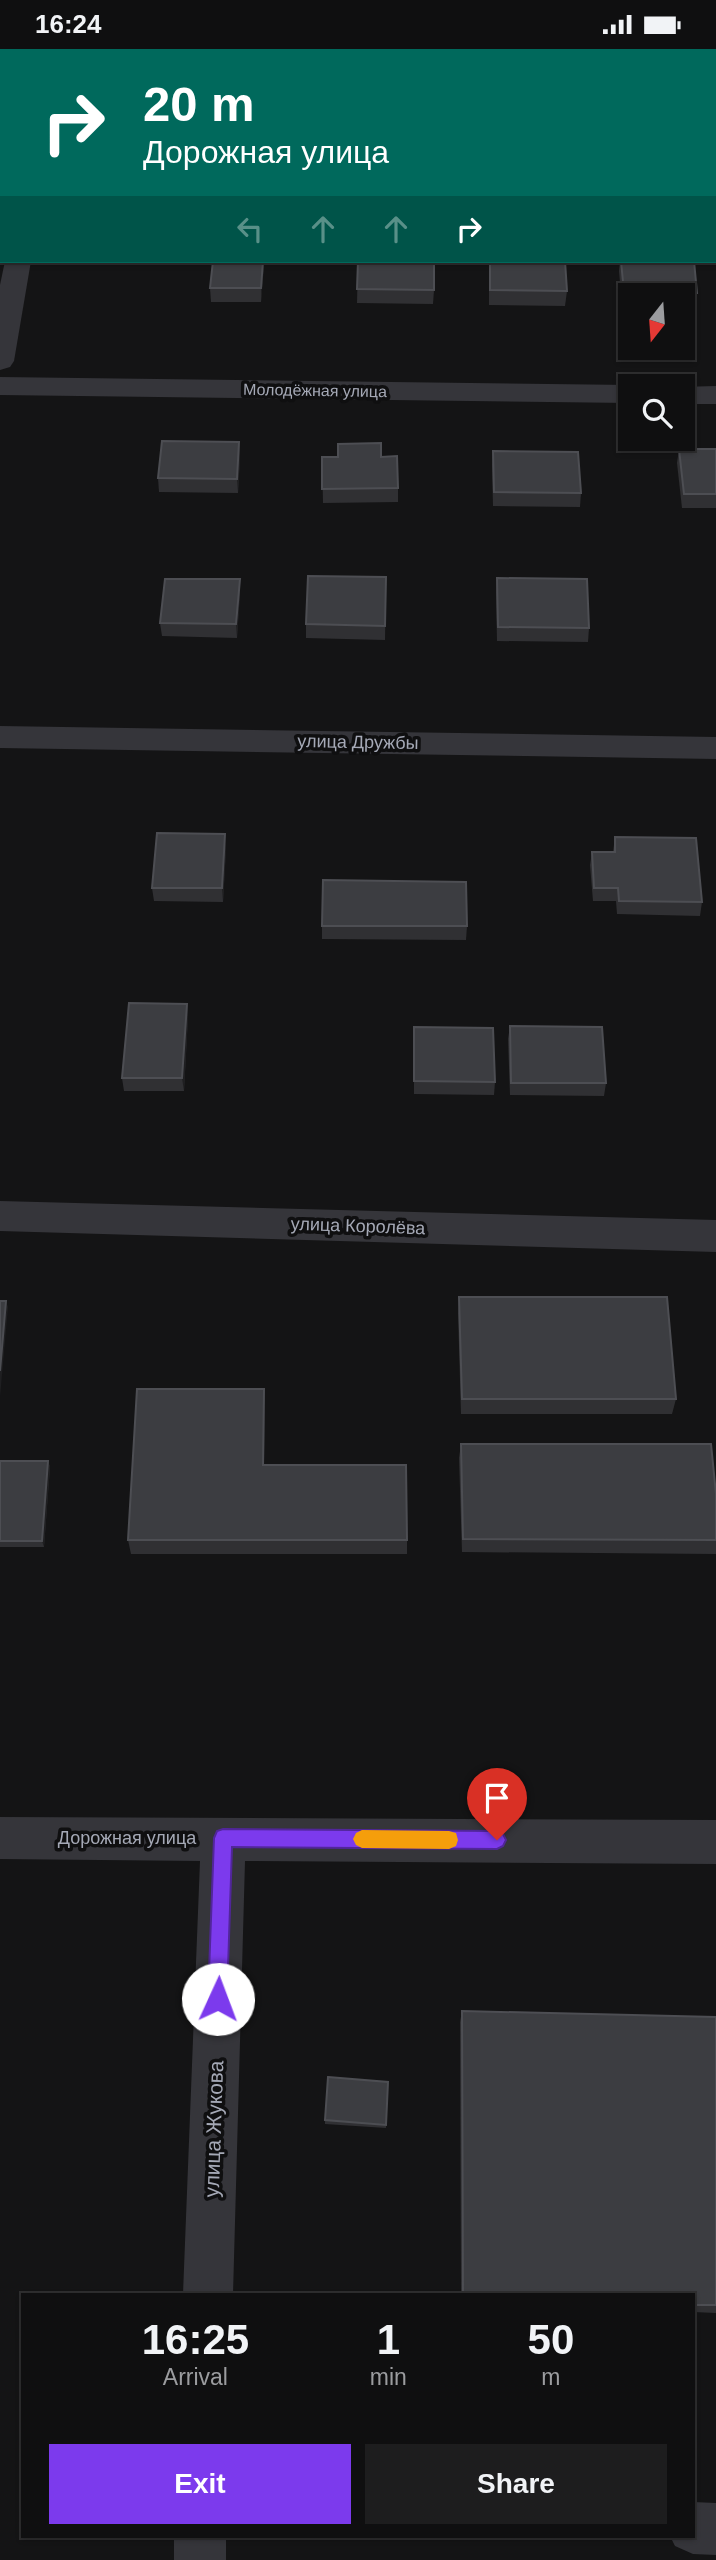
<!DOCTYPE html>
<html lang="en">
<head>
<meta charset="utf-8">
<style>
	body { margin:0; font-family:Arial,sans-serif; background:#1d1d1e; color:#f1f3f6; height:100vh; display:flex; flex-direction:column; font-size:26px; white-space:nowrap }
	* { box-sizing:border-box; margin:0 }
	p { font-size:23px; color:#9b9c9f }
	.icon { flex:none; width:38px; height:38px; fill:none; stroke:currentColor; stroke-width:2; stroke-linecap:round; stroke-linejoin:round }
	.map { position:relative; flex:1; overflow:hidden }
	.drawer { position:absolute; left:21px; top:2244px; width:674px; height:245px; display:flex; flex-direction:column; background:#0f0f10; border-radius:0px; box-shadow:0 2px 5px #0004,0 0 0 2px #2f2f30 }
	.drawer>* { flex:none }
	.hud { position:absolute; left:0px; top:0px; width:718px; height:214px; box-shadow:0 2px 5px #0004,0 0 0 2px #2f2f30; background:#00695c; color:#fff; overflow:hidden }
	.needle { width:46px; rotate:197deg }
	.buttons { position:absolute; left:618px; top:234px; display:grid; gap:14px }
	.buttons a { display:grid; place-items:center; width:77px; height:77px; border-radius:0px; background:#0f0f10; box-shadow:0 2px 5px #0004,0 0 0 2px #2f2f30; font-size:35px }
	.pin { position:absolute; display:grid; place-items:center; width:60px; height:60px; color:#fff; margin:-72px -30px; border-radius:50% 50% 50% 0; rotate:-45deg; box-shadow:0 0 7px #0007 }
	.pin .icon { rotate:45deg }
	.me { position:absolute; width:77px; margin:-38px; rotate:2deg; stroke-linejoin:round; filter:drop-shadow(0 0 5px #0008) }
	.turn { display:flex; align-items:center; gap:24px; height:147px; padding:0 28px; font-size:32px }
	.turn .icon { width:91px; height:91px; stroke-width:2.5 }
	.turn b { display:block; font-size:49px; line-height:60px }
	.lanes { display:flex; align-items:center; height:66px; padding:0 28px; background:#0003; justify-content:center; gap:35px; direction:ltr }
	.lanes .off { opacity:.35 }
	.eta { display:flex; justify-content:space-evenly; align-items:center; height:119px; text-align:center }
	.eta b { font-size:42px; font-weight:800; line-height:49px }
	.primary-button { display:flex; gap:14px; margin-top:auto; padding:14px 28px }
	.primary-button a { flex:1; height:80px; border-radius:0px; background:#7c3aed; color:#fff; font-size:28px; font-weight:800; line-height:80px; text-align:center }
	.primary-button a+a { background:#1d1d1e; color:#f1f3f6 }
	.status { display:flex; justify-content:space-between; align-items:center; height:49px; padding:0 35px; background:#0f0f10; direction:ltr }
	.status svg { height:19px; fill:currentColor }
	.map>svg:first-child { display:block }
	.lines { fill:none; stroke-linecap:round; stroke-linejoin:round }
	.minor { fill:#35353a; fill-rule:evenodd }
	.wall { fill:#303033 }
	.shaded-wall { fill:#1f1f21 }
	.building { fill:#3c3d41; stroke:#4d4e53; stroke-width:2 }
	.route { fill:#7c3aed; stroke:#51269a; stroke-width:2 }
	.slow { fill:#f59e0b }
	.labels { text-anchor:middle; stroke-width:7; stroke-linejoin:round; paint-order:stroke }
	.far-street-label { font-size:16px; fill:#a5a9b6; stroke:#0f0f10 }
	.street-label { font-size:18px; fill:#a5a9b6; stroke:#0f0f10 }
	.near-street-label { font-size:21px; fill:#a5a9b6; stroke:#0f0f10 }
</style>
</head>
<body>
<div class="status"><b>16:24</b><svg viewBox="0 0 49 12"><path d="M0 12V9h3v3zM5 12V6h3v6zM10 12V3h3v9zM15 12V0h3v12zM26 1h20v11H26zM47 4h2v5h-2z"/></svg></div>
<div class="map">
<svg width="716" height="2511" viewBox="0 0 716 2511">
	<rect width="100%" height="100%" fill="#141415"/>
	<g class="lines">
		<g class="minor">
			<rect x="43" y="0" width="24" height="2"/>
			<path d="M 5,212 L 31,212 L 14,312 L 10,318 L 0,321 L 0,236 Z"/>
			<path d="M 0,328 L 630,336 L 636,338 L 630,338 L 630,354 L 0,346 Z"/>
			<path d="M 716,337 L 716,355 L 682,355 L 682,338 L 680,338 Z"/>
			<path d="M 0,677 L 716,688 L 716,710 L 0,699 Z"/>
			<path d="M 0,1152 L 716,1171 L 716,1203 L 0,1182 Z"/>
			<path d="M 0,1768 L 716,1771 L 716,1815 L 245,1812 L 233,2245 L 183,2245 L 200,1812 L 0,1810 Z"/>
			<path d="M 693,2453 L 716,2454 L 716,2506 L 693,2505 L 675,2497 L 670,2487 L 693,2487 Z"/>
			<rect x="174" y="2487" width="52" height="24"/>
		</g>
	</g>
	<g class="wall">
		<path d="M 358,212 L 434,241 L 433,255 L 357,254 Z"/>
		<path d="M 489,212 L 567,242 L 565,257 L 489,256 Z"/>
		<path d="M 620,212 L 694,212 L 697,244 L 695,258 L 682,258 L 682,247 L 630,247 L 630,257 L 622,257 L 619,222 Z"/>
		<path d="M 264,216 L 261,253 L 211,253 L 210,239 Z"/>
		<path d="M 239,393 L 240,407 L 238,444 L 159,443 L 158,429 Z"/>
		<path d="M 679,400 L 716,400 L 716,459 L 682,459 L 677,414 Z"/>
		<path d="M 493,402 L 581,444 L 580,458 L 493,457 L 492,416 Z"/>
		<path d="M 322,408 L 398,439 L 398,453 L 323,454 Z"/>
		<path d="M 386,528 L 385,591 L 306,589 L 306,575 Z"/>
		<path d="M 497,529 L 589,579 L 588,593 L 497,592 L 496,543 Z"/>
		<path d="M 240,544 L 237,589 L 162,587 L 160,574 Z"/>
		<path d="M 615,788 L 702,853 L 700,867 L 617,865 L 616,852 L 593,852 L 590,816 L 592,803 L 613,803 Z"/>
		<path d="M 226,799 L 223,853 L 154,852 L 152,839 Z"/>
		<path d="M 322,877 L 467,877 L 466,891 L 322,890 Z"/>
		<path d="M 187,955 L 188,968 L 184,1042 L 124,1042 L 122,1029 Z"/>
		<path d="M 510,977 L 606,1034 L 604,1047 L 510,1046 L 508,990 Z"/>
		<path d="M 414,978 L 495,1033 L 494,1046 L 414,1045 Z"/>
		<path d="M 459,1248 L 676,1350 L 672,1365 L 461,1365 L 458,1264 Z"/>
		<path d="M 264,1340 L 265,1355 L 264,1416 L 407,1491 L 407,1505 L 131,1505 L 128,1491 Z"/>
		<path d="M 461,1395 L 716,1445 L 716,1505 L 462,1503 L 459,1409 Z"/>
		<path d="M 0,1412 L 48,1412 L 50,1418 L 44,1498 L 0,1498 Z"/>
		<path d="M 462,1962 L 716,1968 L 716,2264 L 693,2263 L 693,2245 L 461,2245 L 460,1973 Z"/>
		<path d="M 388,2033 L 386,2079 L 325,2075 L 325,2071 Z"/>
	</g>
	<g class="shaded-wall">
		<path d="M 263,212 L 264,212 L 264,216 L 261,253 L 261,239 Z"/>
		<path d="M 239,393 L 240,407 L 238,444 L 237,430 Z"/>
		<path d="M 240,530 L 240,544 L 237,589 L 236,575 Z"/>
		<path d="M 225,785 L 226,799 L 223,853 L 222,839 Z"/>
		<path d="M 187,955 L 188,968 L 184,1042 L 182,1029 Z"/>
		<path d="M 6,1252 L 8,1258 L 0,1348 L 0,1322 Z"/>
		<path d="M 264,1340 L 265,1355 L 264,1430 L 263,1416 Z"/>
		<path d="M 48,1412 L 50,1418 L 44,1498 L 42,1492 Z"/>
	</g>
	<g class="building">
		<path d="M 213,212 L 263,212 L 261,239 L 210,239 Z"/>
		<path d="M 358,212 L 434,212 L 434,241 L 357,240 Z"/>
		<path d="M 490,212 L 565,212 L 567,242 L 490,241 Z"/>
		<path d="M 621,212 L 694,212 L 697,244 L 624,243 Z"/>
		<path d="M 162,392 L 239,393 L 237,430 L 158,429 Z"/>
		<path d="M 381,394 L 381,408 L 397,407 L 398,439 L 322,440 L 322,408 L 338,408 L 338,395 Z"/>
		<path d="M 679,400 L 716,400 L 716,445 L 684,445 Z"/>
		<path d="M 493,402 L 578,403 L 581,444 L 494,443 Z"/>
		<path d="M 308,527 L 386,528 L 385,577 L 306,575 Z"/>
		<path d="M 497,529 L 587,530 L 589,579 L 498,578 Z"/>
		<path d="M 165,530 L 240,530 L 236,575 L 160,574 Z"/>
		<path d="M 157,784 L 225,785 L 222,839 L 152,839 Z"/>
		<path d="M 615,788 L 696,789 L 702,853 L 619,852 L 618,839 L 594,839 L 592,803 L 615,803 Z"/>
		<path d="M 323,831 L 466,833 L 467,877 L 322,877 Z"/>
		<path d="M 129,954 L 187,955 L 182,1029 L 122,1029 Z"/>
		<path d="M 510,977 L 602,978 L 606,1034 L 511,1034 Z"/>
		<path d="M 414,978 L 493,979 L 495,1033 L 414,1032 Z"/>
		<path d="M 459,1248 L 667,1248 L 676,1350 L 462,1350 Z"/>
		<path d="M 0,1252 L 6,1252 L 0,1322 Z"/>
		<path d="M 137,1340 L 264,1340 L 263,1416 L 406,1416 L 407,1491 L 128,1491 Z"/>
		<path d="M 461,1395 L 711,1395 L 716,1445 L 716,1491 L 463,1490 Z"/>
		<path d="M 0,1412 L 48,1412 L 42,1492 L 0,1492 Z"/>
		<path d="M 462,1962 L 716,1968 L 716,2256 L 693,2256 L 693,2245 L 463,2245 Z"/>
		<path d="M 328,2028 L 388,2033 L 386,2076 L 325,2071 Z"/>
	</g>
	<path class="route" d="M 223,1780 L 497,1782 L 503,1785 L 506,1791 L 503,1797 L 497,1800 L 232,1798 L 227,1950 L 225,1957 L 218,1959 L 211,1957 L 208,1950 L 214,1789 L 217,1782 Z"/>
	<path class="slow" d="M 362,1781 L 449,1782 L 456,1784 L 458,1791 L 456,1797 L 449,1800 L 362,1799 L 356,1796 L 353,1790 L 356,1784 Z"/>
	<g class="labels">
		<g class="far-street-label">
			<text transform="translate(315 341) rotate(1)" y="6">Молодёжная улица</text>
		</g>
		<g class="street-label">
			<text transform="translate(358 693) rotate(1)" y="6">улица Дружбы</text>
			<text transform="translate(358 1177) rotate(2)" y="6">улица Королёва</text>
			<text x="127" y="1795">Дорожная улица</text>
		</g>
		<g class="near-street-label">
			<text transform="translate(214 2080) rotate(-88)" y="7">улица Жукова</text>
		</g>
	</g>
</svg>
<div class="buttons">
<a><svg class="needle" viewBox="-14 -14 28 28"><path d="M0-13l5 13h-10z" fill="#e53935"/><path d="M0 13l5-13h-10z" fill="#9b9c9f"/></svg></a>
<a><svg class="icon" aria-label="search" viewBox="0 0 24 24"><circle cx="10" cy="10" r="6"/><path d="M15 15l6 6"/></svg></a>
</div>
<div class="pin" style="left:497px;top:1791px;background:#d93025"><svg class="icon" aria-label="arrive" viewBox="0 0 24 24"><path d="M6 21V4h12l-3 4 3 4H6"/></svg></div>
<svg class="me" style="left:218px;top:1950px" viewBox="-20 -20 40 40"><circle r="19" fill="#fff"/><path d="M0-13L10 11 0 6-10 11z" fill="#7c3aed"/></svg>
<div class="hud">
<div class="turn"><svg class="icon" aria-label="right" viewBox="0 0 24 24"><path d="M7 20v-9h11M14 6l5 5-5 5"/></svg><div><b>20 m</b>Дорожная улица</div></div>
<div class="lanes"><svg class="icon off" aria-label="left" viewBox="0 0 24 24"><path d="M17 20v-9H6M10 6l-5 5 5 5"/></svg><svg class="icon off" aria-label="ahead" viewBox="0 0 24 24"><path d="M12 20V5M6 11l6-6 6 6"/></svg><svg class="icon off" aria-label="ahead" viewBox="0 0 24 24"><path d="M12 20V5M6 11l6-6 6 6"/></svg><svg class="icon" aria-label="right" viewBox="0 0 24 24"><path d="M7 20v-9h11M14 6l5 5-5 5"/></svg></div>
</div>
<section class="drawer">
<div class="eta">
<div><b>16:25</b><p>Arrival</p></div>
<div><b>1</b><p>min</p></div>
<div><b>50</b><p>m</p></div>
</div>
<div class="primary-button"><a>Exit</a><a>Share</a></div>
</section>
</div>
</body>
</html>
